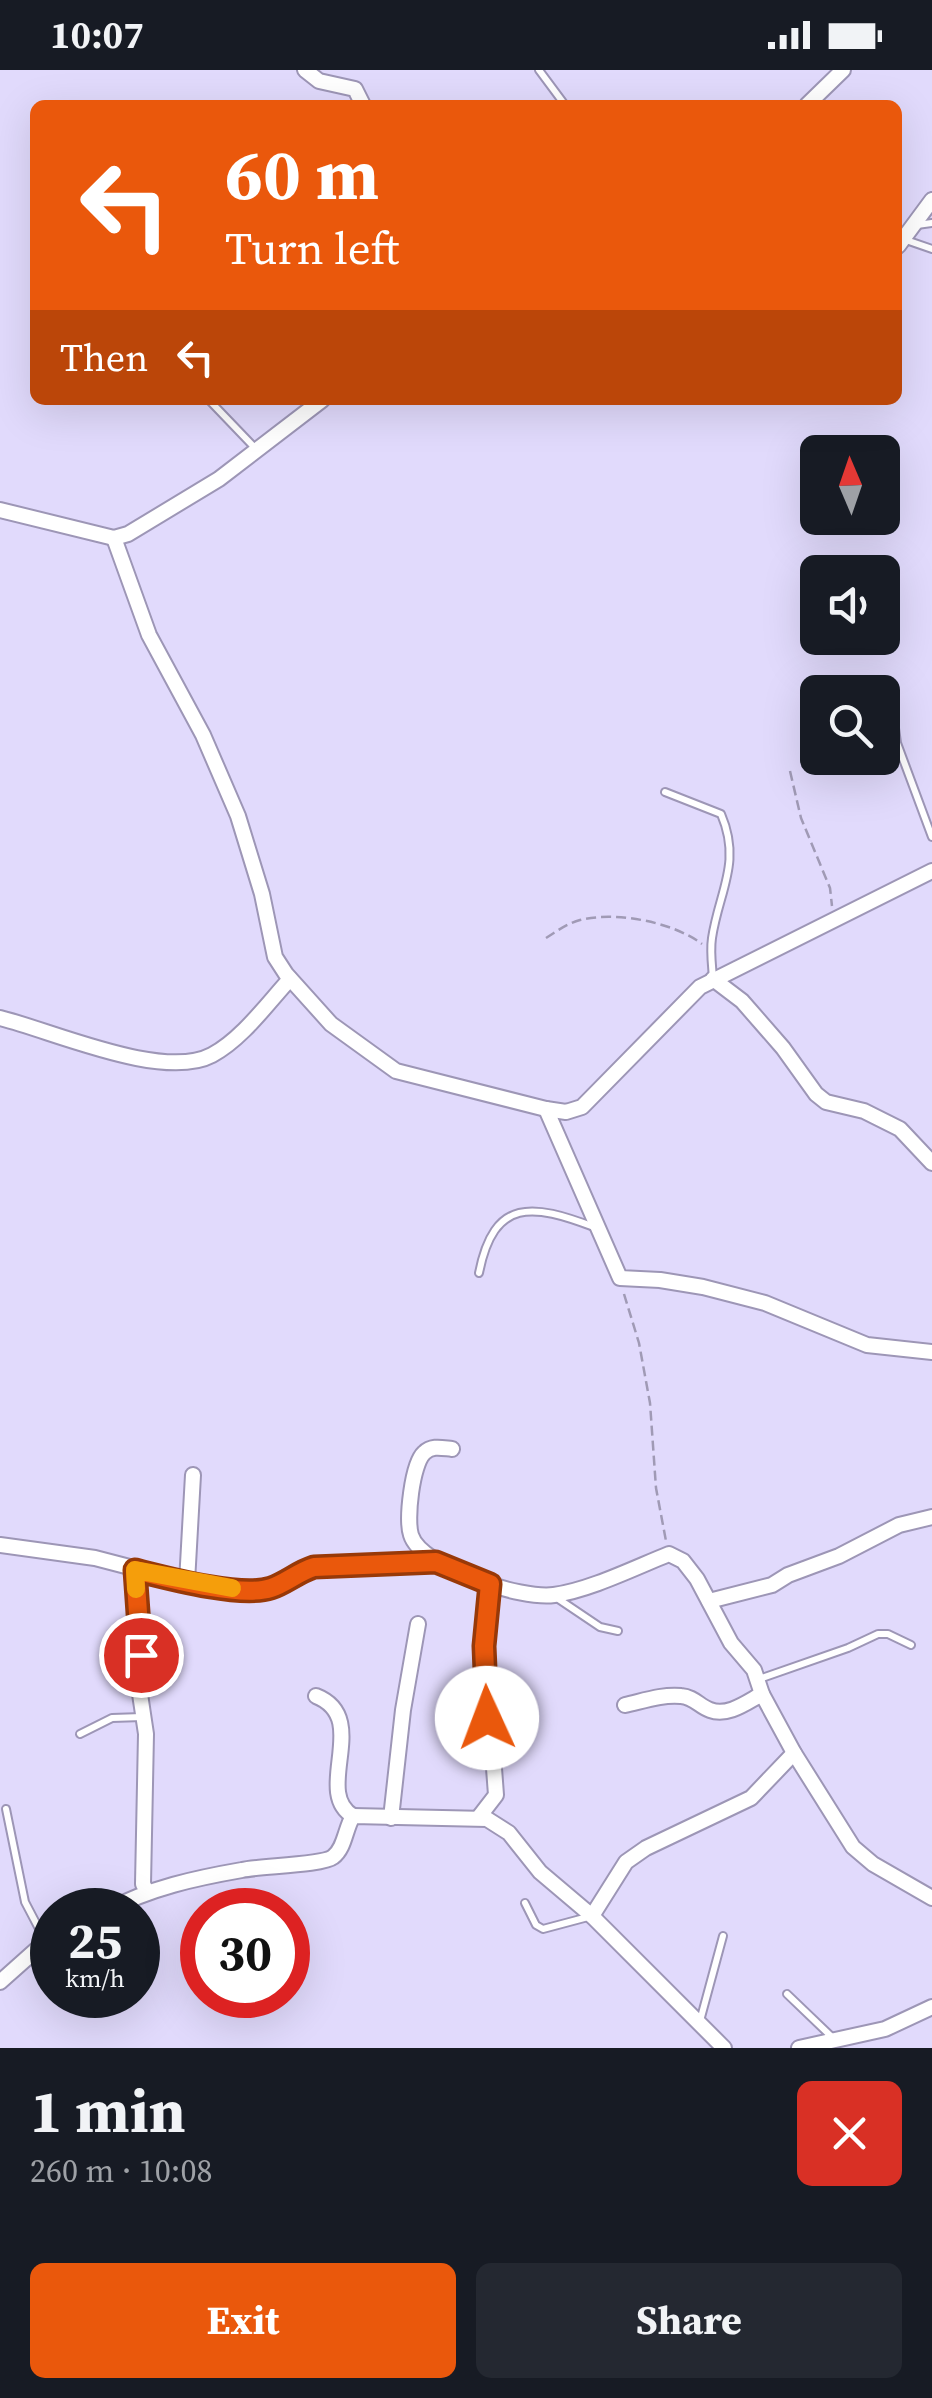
<!DOCTYPE html>
<html lang="en">
<head>
<meta charset="utf-8">
<style>
	body { margin:0; font-family:"Source Serif 4",serif; background:#242831; color:#f1f3f6; height:100vh; display:flex; flex-direction:column; font-size:38px; white-space:nowrap }
	* { box-sizing:border-box; margin:0 }
	p { font-size:32px; color:#9ea1a6 }
	.icon { flex:none; width:55px; height:55px; fill:none; stroke:currentColor; stroke-width:2; stroke-linecap:round; stroke-linejoin:round }
	.map { position:relative; height:1978px; overflow:hidden }
	.details { display:flex; flex-direction:column; background:#171b24; flex:1 }
	.details>* { flex:none }
	.guide { position:absolute; left:30px; top:30px; width:872px; height:305px; border-radius:15px; box-shadow:0 10px 40px #0002; background:#ea580c; color:#fff; overflow:hidden }
	.needle { width:65px; rotate:358deg }
	.buttons { position:absolute; left:800px; top:365px; display:grid; gap:20px }
	.buttons a { display:grid; place-items:center; width:100px; height:100px; border-radius:15px; background:#171b24; box-shadow:0 10px 40px #0002; font-size:50px }
	.speed { position:absolute; left:30px; top:1818px; display:flex; gap:20px; font-size:50px; font-weight:700; text-align:center }
	.speed>* { display:grid; place-content:center; width:130px; height:130px; border-radius:50%; background:#171b24; box-shadow:0 10px 40px #0002; line-height:1 }
	.speed small { font-size:25px; font-weight:400 }
	.speed .limit { border:15px solid #d22; background:#fff; color:#111 }
	.pin { position:absolute; display:grid; place-items:center; width:85px; height:85px; color:#fff; margin:-42px; border:5px solid #fff; border-radius:50%; box-shadow:0 2px 10px #0007 }
	.me { position:absolute; width:110px; margin:-55px; rotate:358deg; stroke-linejoin:round; filter:drop-shadow(0 0 8px #0008) }
	.turn { display:flex; align-items:center; gap:35px; height:210px; padding:0 30px; font-size:45px }
	.turn .icon { width:130px; height:130px; stroke-width:2.5 }
	.turn b { display:block; font-size:70px; line-height:85px }
	.then { display:flex; align-items:center; height:95px; padding:0 30px; background:#0003; gap:20px; font-size:38px }
	.round { display:grid; place-items:center; flex:none; width:105px; height:105px; border-radius:15px; background:#242831 }
	.head { display:flex; align-items:center; justify-content:space-between; height:170px; padding:0 30px }
	h1 { font-size:60px; font-weight:700; line-height:75px }
	.primary-button { display:flex; gap:20px; margin-top:auto; padding:20px 30px }
	.primary-button a { flex:1; height:115px; border-radius:15px; background:#ea580c; color:#fff; font-size:40px; font-weight:700; line-height:115px; text-align:center }
	.primary-button a+a { background:#242831; color:#f1f3f6 }
	.status { display:flex; justify-content:space-between; align-items:center; height:70px; padding:0 50px; background:#171b24; direction:ltr }
	.status svg { height:28px; fill:currentColor }
	.map>svg:first-child { display:block }
	.lines { fill:none; stroke-linecap:round; stroke-linejoin:round }
	.service-casing { stroke:#9d96b6; stroke-width:10 }
	.minor-casing { stroke:#9d96b6; stroke-width:18 }
	.path { stroke:#a09ab5; stroke-width:2.5; stroke-dasharray:10 5; stroke-linecap:butt }
	.service { stroke:#fff; stroke-width:6 }
	.minor { stroke:#fff; stroke-width:14 }
	.route-casing { stroke:#983908; stroke-width:25 }
	.route { stroke:#ea580c; stroke-width:18 }
	.slow { stroke:#f59e0b; stroke-width:18 }
</style>
</head>
<body>
<div class="status"><b>10:07</b><svg viewBox="0 0 49 12"><path d="M0 12V9h3v3zM5 12V6h3v6zM10 12V3h3v9zM15 12V0h3v12zM26 1h20v11H26zM47 4h2v5h-2z"/></svg></div>
<div class="map">
<svg width="932" height="1978" viewBox="0 0 932 1978">
	<rect width="100%" height="100%" fill="#e1dafc"/>
	<g class="lines">
		<defs>
			<g id="service">
				<path d="M 539,0 L 565,35"/>
				<path d="M 917,155 L 932,153"/>
				<path d="M 906,170 L 932,179"/>
				<path d="M 209,330 L 255,378"/>
				<path d="M 894,651 L 897,673 L 932,767"/>
				<path d="M 665,722 L 721,744 C 742,793 719,821 712,868 C 710,881 712,895 713,908"/>
				<path d="M 479,1203 C 494,1127 533,1134 594,1157"/>
				<path d="M 554,1526 L 600,1557 L 618,1561"/>
				<path d="M 759,1609 L 848,1578 L 878,1564 L 888,1564 L 911,1575"/>
				<path d="M 80,1664 L 112,1648 L 142,1647"/>
				<path d="M 6,1739 L 25,1832 L 47,1874"/>
				<path d="M 525,1833 L 536,1855 L 543,1859 L 588,1847"/>
				<path d="M 787,1924 L 835,1970"/>
				<path d="M 700,1951 L 723,1866"/>
			</g>
			<g id="minor">
				<path d="M 305,0 L 319,11 L 355,19 L 363,35"/>
				<path d="M 807,35 L 843,0"/>
				<path d="M 898,176 L 932,130"/>
				<path d="M 0,440 L 114,468 L 128,464 L 219,409 L 322,330"/>
				<path d="M 114,468 L 149,565 L 203,665 L 238,746 L 262,824 L 275,887 L 286,904 L 331,954 L 396,1001 L 546,1039 L 566,1042 L 582,1037 L 700,917 L 932,801"/>
				<path d="M 713,909 L 742,931 L 783,978 L 816,1024 L 826,1032 L 864,1041 L 900,1059 L 932,1093"/>
				<path d="M 0,948 C 53,961 163,1011 212,985 C 242,969 267,934 290,909"/>
				<path d="M 546,1039 L 620,1208 L 660,1210 L 703,1217 L 765,1233 L 867,1275 L 932,1282"/>
				<path d="M 452,1379 C 442,1378 432,1375 424,1383 C 412,1394 406,1450 411,1465 C 421,1498 523,1530 554,1525 C 590,1520 634,1498 669,1484 L 683,1491 L 697,1509 L 731,1573 L 754,1600 L 762,1624 L 794,1683 L 853,1777 L 873,1794 L 932,1828"/>
				<path d="M 0,1475 L 95,1488 L 187,1512 L 257,1521 L 274,1518 L 300,1501 L 314,1497 L 436,1492"/>
				<path d="M 135,1500 L 140,1624 L 146,1664 L 143,1814 L 147,1822"/>
				<path d="M 187,1512 L 193,1405"/>
				<path d="M 709,1531 L 772,1515 L 788,1505 L 839,1486 L 899,1455 L 932,1447"/>
				<path d="M 316,1626 C 372,1648 312,1722 353,1746"/>
				<path d="M 625,1635 C 643,1631 663,1624 681,1626 C 694,1627 699,1636 710,1640 C 728,1647 747,1632 762,1624"/>
				<path d="M 479,1747 L 496,1725 L 485,1577 L 490,1513"/>
				<path d="M 391,1748 L 403,1640 L 418,1554"/>
				<path d="M 109,1840 C 150,1818 196,1808 242,1800 C 260,1796 323,1795 333,1787 C 345,1778 345,1759 353,1746 L 487,1749 L 509,1763 L 540,1802 L 592,1846 L 724,1978"/>
				<path d="M 592,1846 L 626,1792 L 646,1778 L 751,1728 L 794,1683"/>
				<path d="M 0,1912 L 36,1880 L 52,1872"/>
				<path d="M 799,1978 L 885,1959 L 932,1937"/>
			</g>
		</defs>
		<use href="#service" class="service-casing"/>
		<use href="#minor" class="minor-casing"/>
		<g class="path">
			<path d="M 790,701 L 801,748 L 830,818 L 832,836"/>
			<path d="M 546,868 C 557,861 568,853 580,850 C 616,841 673,852 702,874"/>
			<path d="M 624,1224 L 639,1273 L 650,1333 L 656,1418 L 666,1471"/>
		</g>
		<use href="#service" class="service"/>
		<use href="#minor" class="minor"/>
	</g>
	<g class="lines">
		<defs>
			<path id="route" d="M 141,1585 L 135,1500 C 167,1508 241,1528 271,1518 C 286,1513 298,1502 314,1497 L 436,1492 L 490,1514 L 484,1576 L 487,1648"/>
		</defs>
		<use href="#route" class="route-casing"/>
		<use href="#route" class="route"/>
		<path class="slow" d="M 136,1519 L 135,1500 L 232,1518"/>
	</g>
</svg>
<div class="buttons">
<a><svg class="needle" viewBox="-14 -14 28 28"><path d="M0-13l5 13h-10z" fill="#e53935"/><path d="M0 13l5-13h-10z" fill="#9ea1a6"/></svg></a>
<a><svg class="icon" aria-label="sound" viewBox="0 0 24 24"><path d="M4 9h4l5-4v14l-5-4H4zM17 9q2 3 0 6"/></svg></a>
<a><svg class="icon" aria-label="search" viewBox="0 0 24 24"><circle cx="10" cy="10" r="6"/><path d="M15 15l6 6"/></svg></a>
</div>
<div class="speed"><div>25<small>km/h</small></div><div class="limit">30</div></div>
<div class="pin" style="left:141px;top:1585px;background:#d93025"><svg class="icon" aria-label="arrive" viewBox="0 0 24 24"><path d="M6 21V4h12l-3 4 3 4H6"/></svg></div>
<svg class="me" style="left:487px;top:1648px" viewBox="-20 -20 40 40"><circle r="19" fill="#fff"/><path d="M0-13L10 11 0 6-10 11z" fill="#ea580c"/></svg>
<div class="guide">
<div class="turn"><svg class="icon" aria-label="left" viewBox="0 0 24 24"><path d="M17 20v-9H6M10 6l-5 5 5 5"/></svg><div><b>60 m</b>Turn left</div></div>
<div class="then">Then<svg class="icon" aria-label="left" viewBox="0 0 24 24"><path d="M17 20v-9H6M10 6l-5 5 5 5"/></svg></div>
</div>
</div>
<section class="details">
<div class="head"><div><h1>1 min</h1><p>260 m · 10:08</p></div><a class="round" style="background:#d93025;color:#fff"><svg class="icon" aria-label="close" viewBox="0 0 24 24"><path d="M6 6l12 12M18 6L6 18"/></svg></a></div>
<div class="primary-button"><a>Exit</a><a>Share</a></div>
</section>
</body>
</html>
